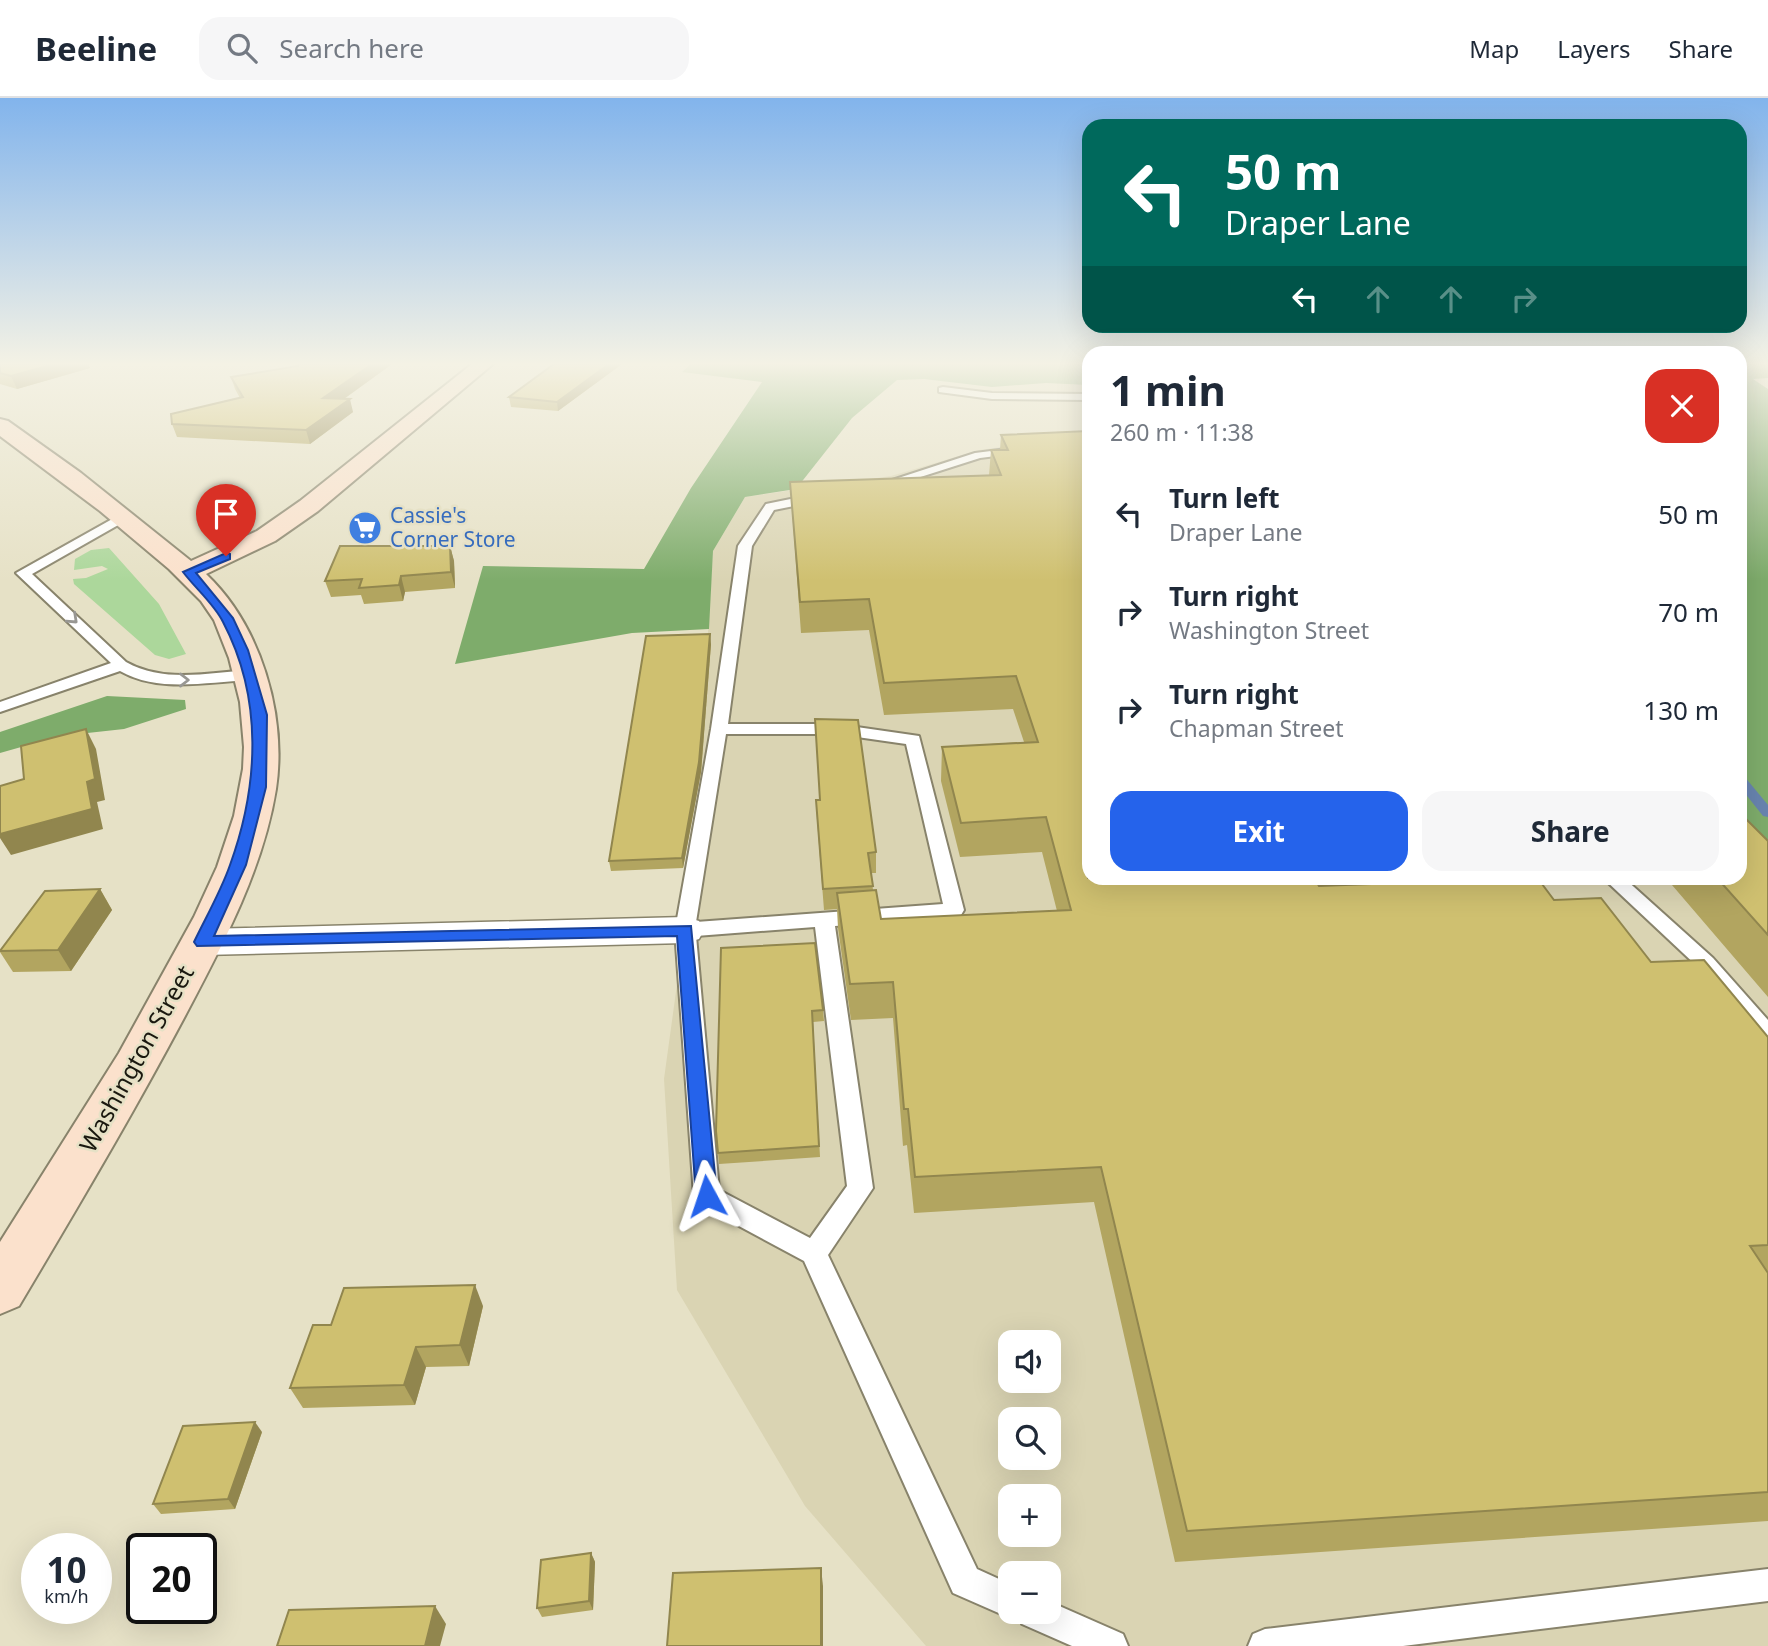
<!DOCTYPE html>
<html lang="en">
<head>
<meta charset="utf-8">
<style>
	body { margin:0; font-family:"Noto Sans",sans-serif; background:#f6f6f7; color:#1f2937; height:100vh; display:flex; flex-direction:column; font-size:26px; white-space:nowrap }
	* { box-sizing:border-box; margin:0 }
	p { font-size:23px; color:#747a83 }
	.icon { flex:none; width:38px; height:38px; fill:none; stroke:currentColor; stroke-width:2; stroke-linecap:round; stroke-linejoin:round }
	.map { position:relative; flex:1; overflow:hidden }
	.sheet { position:absolute; left:1082px; top:248px; width:665px; height:539px; display:flex; flex-direction:column; background:#fff; border-radius:21px; box-shadow:0 7px 28px #0002 }
	.sheet>* { flex:none }
	.guide { position:absolute; left:1082px; top:21px; width:665px; height:214px; border-radius:21px; box-shadow:0 7px 28px #0002; background:#00695c; color:#fff; overflow:hidden }
	.buttons { position:absolute; left:998px; top:1232px; display:grid; gap:14px }
	.buttons a { display:grid; place-items:center; width:63px; height:63px; border-radius:14px; background:#fff; box-shadow:0 7px 28px #0002; font-size:35px }
	.speed { position:absolute; left:21px; top:1435px; display:flex; gap:14px; font-size:35px; font-weight:700; text-align:center }
	.speed>* { display:grid; place-content:center; width:91px; height:91px; border-radius:50%; background:#fff; box-shadow:0 7px 28px #0002; line-height:1 }
	.speed small { font-size:18px; font-weight:400 }
	.speed .limit { border:4px solid #111; border-radius:10px; background:#fff; color:#111 }
	.pin { position:absolute; display:grid; place-items:center; width:60px; height:60px; color:#fff; margin:-72px -30px; border-radius:50% 50% 50% 0; rotate:-45deg; box-shadow:0 0 7px #0007 }
	.pin .icon { rotate:45deg }
	.me { position:absolute; width:77px; margin:-38px; rotate:355deg; stroke-linejoin:round; filter:drop-shadow(0 0 5px #0008) }
	.turn { display:flex; align-items:center; gap:24px; height:147px; padding:0 28px; font-size:32px }
	.turn .icon { width:91px; height:91px; stroke-width:2.5 }
	.turn b { display:block; font-size:49px; line-height:60px }
	.lanes { display:flex; align-items:center; height:66px; padding:0 28px; background:#0003; justify-content:center; gap:35px; direction:ltr }
	.lanes .off { opacity:.35 }
	.round { display:grid; place-items:center; flex:none; width:74px; height:74px; border-radius:21px; background:#f6f6f7 }
	.headline { display:flex; align-items:center; justify-content:space-between; height:119px; padding:0 28px }
	h1 { font-size:42px; font-weight:700; line-height:52px }
	.cta { display:flex; gap:14px; margin-top:auto; padding:14px 28px }
	.cta a { flex:1; height:80px; border-radius:21px; background:#2563eb; color:#fff; font-size:28px; font-weight:700; line-height:80px; text-align:center }
	.cta a+a { background:#f6f6f7; color:#1f2937 }
	ul { padding:0; list-style:none }
	li { display:flex; align-items:center; gap:21px; height:98px; padding:0 28px }
	li div { flex:1 }
	li b { display:block; font-size:26px }
	li em { font-style:normal }
	header { display:flex; align-items:center; gap:42px; box-sizing:border-box; height:98px; padding:0 35px; background:#fff; border-bottom:2px solid #e0e1e3 }
	header strong { font-size:33px }
	nav { display:flex; gap:38px; margin-inline-start:auto; font-size:24px }
	.search { width:490px; height:63px; background:#f6f6f7; display:flex; align-items:center; gap:18px; box-sizing:border-box; padding:0 24px; border-radius:21px; color:#747a83; font-size:26px }
	.map>svg:first-child { display:block }
	.built { fill:#dad4b3; fill-rule:evenodd }
	.green { fill:#acd79b }
	.forest { fill:#7eac6b }
	.lines { fill:none; stroke-linecap:round; stroke-linejoin:round }
	.stream { fill:#6884af; fill-rule:evenodd }
	.lane-casing { stroke:#88836b; stroke-width:4 }
	.street-casing { stroke:#88836b; stroke-width:3 }
	.secondary-casing { stroke:#88836b; stroke-width:4 }
	.lane { fill:#fff; fill-rule:evenodd }
	.street { fill:#fff; fill-rule:evenodd }
	.secondary { fill:#fbe1cc; fill-rule:evenodd }
	.wall { fill:#b2a560 }
	.shaded-wall { fill:#91864e }
	.building { fill:#cfc070; stroke:#91864e; stroke-width:2 }
	.oneway { stroke:#989793 }
	.route { fill:#2563eb; stroke:#184099; stroke-width:2 }
	.labels { text-anchor:middle; stroke-width:5; stroke-linejoin:round; paint-order:stroke }
	.far-shop-label { font-size:21px; fill:#366cbe; stroke:#e6e1c6; text-anchor:start }
	.street-label { font-size:24px; fill:#1a180f; stroke:#e6e1c6 }
</style>
</head>
<body>
<header>
<strong>Beeline</strong>
<div class="search"><svg class="icon" aria-label="search" viewBox="0 0 24 24"><circle cx="10" cy="10" r="6"/><path d="M15 15l6 6"/></svg>Search here</div>
<nav><a>Map</a><a>Layers</a><a>Share</a></nav>
</header>
<div class="map">
<svg width="1768" height="1548" viewBox="0 0 1768 1548">
	<rect width="100%" height="100%" fill="#e6e1c6"/>
	<path class="built" d="M 1017,347 L 1088,780 L 1740,780 L 1768,800 L 1768,1548 L 926,1548 L 805,1408 L 677,1192 L 664,981 L 693,770 L 711,546 L 708,535 L 713,453 L 745,399 L 891,378 L 979,352 ZM 1010,1244 L 1048,1244 L 1048,1283 L 1010,1283 ZM 1010,1321 L 1048,1321 L 1048,1360 L 1010,1360 ZM 1010,1398 L 1048,1398 L 1048,1437 L 1010,1437 ZM 1010,1475 L 1048,1475 L 1048,1514 L 1010,1514 Z"/>
	<path class="green" d="M 109,450 L 159,506 L 186,556 L 169,561 L 155,557 L 74,486 L 73,481 L 86,480 L 108,471 L 102,468 L 74,472 L 75,461 L 91,452 Z"/>
	<g class="forest">
		<path d="M 691,266 L 1088,266 L 1088,287 L 1046,285 L 992,289 L 924,281 L 897,282 L 852,320 L 796,391 L 745,399 L 713,453 L 709,531 L 632,535 L 455,566 L 483,468 L 644,471 L 691,390 L 762,284 L 682,274 Z"/>
		<path d="M 1740,266 L 1768,266 L 1768,280 L 1753,281 L 1768,291 L 1768,800 L 1740,770 Z"/>
		<path d="M 107,598 L 185,602 L 186,611 L 124,631 L 60,638 L 0,655 L 0,634 Z"/>
	</g>
	<g class="lines">
		<path class="stream" d="M 1740,677 L 1744,678 L 1768,707 L 1768,719 L 1763,718 L 1740,689 Z"/>
		<defs>
			<g id="lane">
				<path d="M 943,289 L 992,295 L 1088,296 L 1088,302 L 992,301 L 939,294 L 939,290 Z"/>
				<path d="M 1015,350 L 1019,351 L 1019,355 L 980,360 L 886,390 L 880,386 L 975,355 Z"/>
				<path d="M 815,396 L 819,397 L 819,403 L 774,412 L 752,448 L 728,626 L 836,626 L 919,638 L 964,812 L 961,817 L 954,819 L 835,828 L 873,1090 L 828,1157 L 977,1471 L 1010,1486 L 1010,1514 L 1048,1514 L 1048,1503 L 1123,1536 L 1128,1548 L 1072,1548 L 1022,1526 L 1018,1516 L 1010,1520 L 953,1495 L 804,1163 L 698,1106 L 694,1098 L 675,832 L 711,631 L 738,448 L 766,406 ZM 726,636 L 836,636 L 906,646 L 943,806 L 696,824 ZM 815,829 L 847,1088 L 810,1140 L 719,1092 L 696,838 Z"/>
				<path d="M 123,415 L 127,416 L 127,422 L 32,476 L 126,564 C 163,585 208,575 249,572 L 257,577 L 249,582 C 207,584 158,595 120,573 L 0,614 L 0,604 L 111,565 L 16,475 Z"/>
				<path d="M 1603,780 L 1624,780 L 1713,860 L 1768,922 L 1768,945 L 1760,943 L 1699,870 Z"/>
				<path d="M 1768,1471 L 1768,1503 L 1403,1548 L 1248,1548 L 1253,1536 L 1265,1531 Z"/>
			</g>
			<path id="street" d="M 685,819 L 699,823 L 704,832 L 699,841 L 685,845 L 203,857 L 189,854 L 183,844 L 189,834 L 203,831 Z"/>
			<path id="secondary" d="M 472,266 L 493,266 L 318,413 L 275,443 L 206,476 C 261,528 287,617 276,691 C 263,772 223,846 185,918 C 133,1016 76,1112 19,1208 L 0,1216 L 0,1144 L 119,955 L 194,819 L 217,769 L 234,718 L 243,671 L 244,649 L 240,604 L 229,560 L 214,522 L 201,503 L 169,471 L 100,413 L 0,338 L 0,321 L 8,323 L 81,375 L 191,463 L 257,433 L 300,403 Z"/>
		</defs>
		<use href="#lane" class="lane-casing"/>
		<use href="#street" class="street-casing"/>
		<use href="#secondary" class="secondary-casing"/>
		<use href="#lane" class="lane"/>
		<use href="#street" class="street"/>
		<use href="#secondary" class="secondary"/>
	</g>
	<g class="wall">
		<path d="M 0,266 L 88,266 L 90,270 L 17,291 L 0,286 Z"/>
		<path d="M 298,266 L 392,266 L 344,301 L 353,314 L 310,346 L 177,339 L 172,326 L 240,300 L 235,291 L 231,279 L 298,268 Z"/>
		<path d="M 554,266 L 622,266 L 558,313 L 511,309 L 509,299 Z"/>
		<path d="M 1088,333 L 1088,780 L 1319,788 L 1480,785 L 1554,802 L 1768,939 L 1768,1423 L 1175,1464 L 1094,1104 L 914,1115 L 907,1047 L 903,1048 L 893,920 L 851,922 L 838,830 L 837,811 L 824,812 L 817,722 L 816,702 L 820,702 L 816,641 L 876,754 L 876,775 L 871,775 L 873,792 L 881,821 L 1057,813 L 1042,754 L 960,759 L 941,683 L 942,649 L 1024,644 L 1013,611 L 884,617 L 869,532 L 801,535 L 790,384 L 989,377 L 991,352 L 1000,352 L 1001,337 Z"/>
		<path d="M 450,448 L 454,463 L 455,490 L 405,494 L 403,503 L 364,506 L 361,497 L 331,499 L 325,483 Z"/>
		<path d="M 711,546 L 701,674 L 683,770 L 611,773 L 609,763 Z"/>
		<path d="M 1768,743 L 1768,899 L 1666,780 L 1740,780 Z"/>
		<path d="M 100,791 L 112,812 L 71,873 L 13,874 L 0,854 L 0,852 Z"/>
		<path d="M 721,850 L 823,912 L 824,923 L 813,924 L 820,1059 L 719,1066 L 718,1055 Z"/>
		<path d="M 483,1208 L 469,1268 L 426,1269 L 415,1307 L 303,1310 L 290,1290 L 331,1227 Z"/>
		<path d="M 262,1334 L 235,1411 L 161,1416 L 153,1406 Z"/>
		<path d="M 591,1455 L 595,1464 L 593,1512 L 542,1519 L 537,1510 Z"/>
	</g>
	<g class="shaded-wall">
		<path d="M 54,266 L 88,266 L 90,270 L 17,291 L 11,278 Z"/>
		<path d="M 372,266 L 392,266 L 327,313 L 323,300 Z"/>
		<path d="M 609,266 L 622,266 L 558,313 L 557,304 Z"/>
		<path d="M 350,301 L 353,314 L 310,346 L 306,332 Z"/>
		<path d="M 450,448 L 454,463 L 455,490 L 451,474 Z"/>
		<path d="M 401,478 L 405,494 L 403,503 L 399,487 Z"/>
		<path d="M 710,536 L 711,546 L 701,674 L 683,770 L 682,760 Z"/>
		<path d="M 86,631 L 96,651 L 105,702 L 97,704 L 103,731 L 11,757 L 0,740 L 0,736 L 87,684 Z"/>
		<path d="M 100,791 L 112,812 L 71,873 L 58,852 Z"/>
		<path d="M 475,1187 L 483,1208 L 469,1268 L 460,1247 Z"/>
		<path d="M 416,1249 L 426,1269 L 415,1307 L 404,1287 Z"/>
		<path d="M 255,1324 L 262,1334 L 235,1411 L 228,1401 Z"/>
		<path d="M 591,1455 L 595,1464 L 593,1512 L 589,1503 Z"/>
		<path d="M 821,1470 L 823,1488 L 823,1548 L 821,1548 Z"/>
		<path d="M 435,1508 L 446,1526 L 440,1548 L 425,1548 Z"/>
	</g>
	<g class="building">
		<path d="M 0,266 L 54,266 L 11,278 L 0,275 Z"/>
		<path d="M 298,266 L 372,266 L 323,300 L 350,301 L 306,332 L 172,326 L 171,316 L 243,299 L 231,279 L 298,268 Z"/>
		<path d="M 554,266 L 609,266 L 557,304 L 509,299 Z"/>
		<path d="M 1088,333 L 1088,780 L 1314,780 L 1319,788 L 1478,782 L 1480,785 L 1539,782 L 1554,802 L 1601,800 L 1651,864 L 1704,862 L 1768,939 L 1768,1147 L 1750,1148 L 1768,1175 L 1768,1394 L 1187,1433 L 1101,1069 L 915,1079 L 908,1011 L 904,1011 L 893,884 L 850,886 L 837,795 L 876,792 L 881,821 L 1071,812 L 1046,719 L 961,725 L 942,649 L 1038,644 L 1016,578 L 884,585 L 869,501 L 800,504 L 790,384 L 1001,377 L 991,352 L 1008,352 L 1001,337 Z"/>
		<path d="M 340,448 L 450,448 L 451,474 L 401,478 L 399,487 L 359,490 L 362,481 L 325,483 Z"/>
		<path d="M 710,536 L 699,664 L 682,760 L 609,763 L 646,538 Z"/>
		<path d="M 815,621 L 858,622 L 876,754 L 868,755 L 873,788 L 823,791 L 816,702 L 820,702 Z"/>
		<path d="M 86,631 L 95,681 L 87,684 L 92,711 L 0,736 L 0,688 L 24,681 L 21,648 Z"/>
		<path d="M 1740,717 L 1742,717 L 1768,743 L 1768,837 L 1717,780 L 1740,780 Z"/>
		<path d="M 100,791 L 58,852 L 0,853 L 45,793 Z"/>
		<path d="M 815,845 L 823,912 L 812,913 L 819,1048 L 718,1055 L 716,1033 L 721,850 Z"/>
		<path d="M 475,1187 L 460,1247 L 416,1249 L 404,1287 L 290,1290 L 313,1227 L 331,1227 L 344,1190 Z"/>
		<path d="M 255,1324 L 228,1401 L 153,1406 L 183,1328 Z"/>
		<path d="M 591,1455 L 589,1503 L 537,1510 L 541,1462 Z"/>
		<path d="M 821,1470 L 821,1548 L 667,1548 L 673,1475 Z"/>
		<path d="M 435,1508 L 425,1548 L 277,1548 L 289,1512 Z"/>
	</g>
	<defs><path id="oneway-chevron" d="M-2-3.5L2.5 0L-2 3.5" fill="none" stroke-width="1.6" stroke-linecap="round" stroke-linejoin="round" transform="scale(1.75)"/></defs>
	<g class="oneway">
		<use href="#oneway-chevron" transform="translate(73 521) rotate(43)"/>
		<use href="#oneway-chevron" transform="translate(184 582)"/>
	</g>
	<linearGradient id="sky" x2="0" y2="1"><stop stop-color="#82b4ec"/><stop offset="0.55" stop-color="#f4f2e5"/><stop offset="1" stop-color="#f4f2e5" stop-opacity="0"/></linearGradient>
	<rect width="1768" height="483" fill="url(#sky)"/>
	<path class="route" d="M 226,455 L 230,456 L 230,461 L 196,475 L 233,520 L 248,552 L 267,617 L 266,689 L 246,767 L 214,838 L 691,828 L 717,1098 L 714,1104 L 707,1107 L 699,1104 L 696,1098 L 677,838 L 197,848 L 194,844 C 206,819 221,793 230,767 C 259,687 263,600 223,524 C 214,506 196,491 183,474 Z"/>
	<defs>
		<symbol id="supermarket-disc" viewBox="-11 -11 22 22"><circle r="9.5" fill="#3f7fe0" stroke="#e6e1c6"/><path d="M-6-5.5h2.5l.6 2H6L4.5 2H-2.5L-4.4-4H-6ZM-1.5 3.2a1.3 1.3 0 1 0 .1 0ZM3 3.2a1.3 1.3 0 1 0 .1 0Z" fill="#fff"/></symbol>
	</defs>
	<g fill-rule="evenodd">
		<use href="#supermarket-disc" x="346" y="411" width="38" height="38"/>
	</g>
	<g class="labels">
		<g class="far-shop-label">
			<text x="390" y="425">Cassie's<tspan x="390" dy="24">Corner Store</tspan></text>
		</g>
		<g class="street-label">
			<text transform="translate(137 961) rotate(-61)" y="8">Washington Street</text>
		</g>
	</g>
</svg>
<div class="buttons">
<a><svg class="icon" aria-label="sound" viewBox="0 0 24 24"><path d="M4 9h4l5-4v14l-5-4H4zM17 9q2 3 0 6"/></svg></a>
<a><svg class="icon" aria-label="search" viewBox="0 0 24 24"><circle cx="10" cy="10" r="6"/><path d="M15 15l6 6"/></svg></a>
<a>+</a>
<a>−</a>
</div>
<div class="speed"><div>10<small>km/h</small></div><div class="limit">20</div></div>
<div class="pin" style="left:226px;top:458px;background:#d93025"><svg class="icon" aria-label="arrive" viewBox="0 0 24 24"><path d="M6 21V4h12l-3 4 3 4H6"/></svg></div>
<svg class="me" style="left:707px;top:1098px" viewBox="-20 -20 40 40"><path d="M0-17L14 15 0 8-14 15z" fill="#2563eb" stroke="#fff" stroke-width="4"/></svg>
<div class="guide">
<div class="turn"><svg class="icon" aria-label="left" viewBox="0 0 24 24"><path d="M17 20v-9H6M10 6l-5 5 5 5"/></svg><div><b>50 m</b>Draper Lane</div></div>
<div class="lanes"><svg class="icon" aria-label="left" viewBox="0 0 24 24"><path d="M17 20v-9H6M10 6l-5 5 5 5"/></svg><svg class="icon off" aria-label="ahead" viewBox="0 0 24 24"><path d="M12 20V5M6 11l6-6 6 6"/></svg><svg class="icon off" aria-label="ahead" viewBox="0 0 24 24"><path d="M12 20V5M6 11l6-6 6 6"/></svg><svg class="icon off" aria-label="right" viewBox="0 0 24 24"><path d="M7 20v-9h11M14 6l5 5-5 5"/></svg></div>
</div>
<section class="sheet">
<div class="headline"><div><h1>1 min</h1><p>260 m · 11:38</p></div><a class="round" style="background:#d93025;color:#fff"><svg class="icon" aria-label="close" viewBox="0 0 24 24"><path d="M6 6l12 12M18 6L6 18"/></svg></a></div>
<ul>
<li><svg class="icon" aria-label="left" viewBox="0 0 24 24"><path d="M17 20v-9H6M10 6l-5 5 5 5"/></svg><div><b>Turn left</b><p>Draper Lane</p></div><em>50 m</em></li>
<li><svg class="icon" aria-label="right" viewBox="0 0 24 24"><path d="M7 20v-9h11M14 6l5 5-5 5"/></svg><div><b>Turn right</b><p>Washington Street</p></div><em>70 m</em></li>
<li><svg class="icon" aria-label="right" viewBox="0 0 24 24"><path d="M7 20v-9h11M14 6l5 5-5 5"/></svg><div><b>Turn right</b><p>Chapman Street</p></div><em>130 m</em></li>
</ul>
<div class="cta"><a>Exit</a><a>Share</a></div>
</section>
</div>
</body>
</html>
